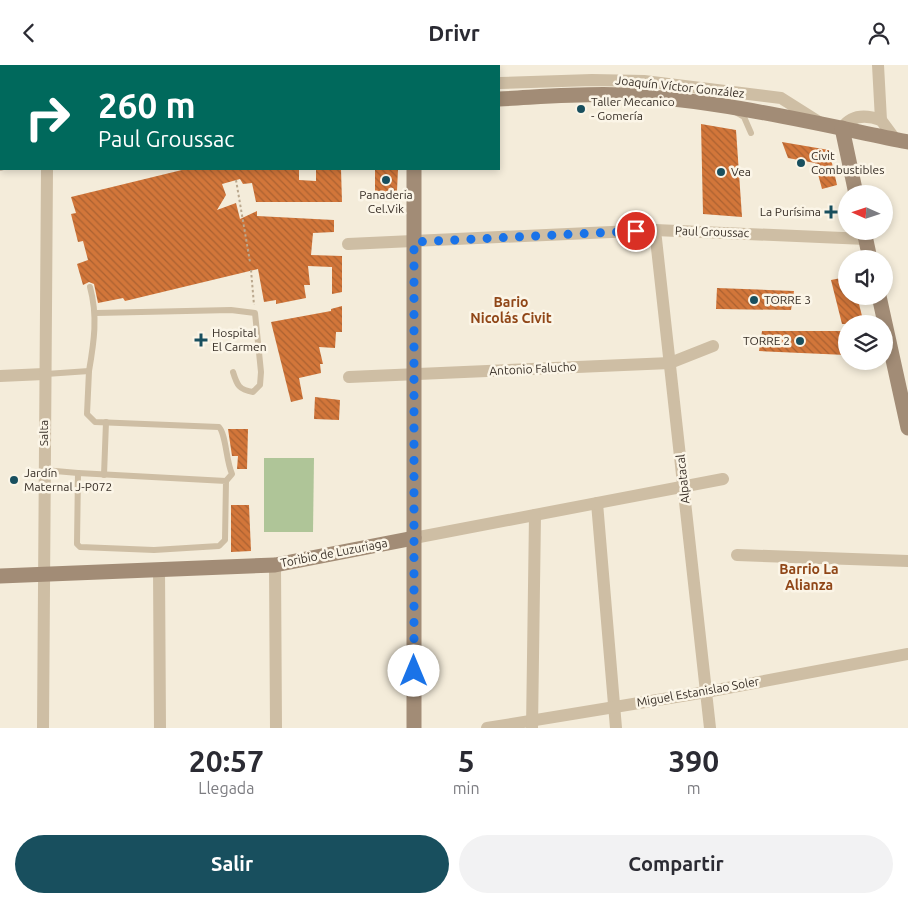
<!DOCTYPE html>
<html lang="es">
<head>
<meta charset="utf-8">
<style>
	body { margin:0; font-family:Ubuntu,sans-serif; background:#f2f2f3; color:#2b2b33; height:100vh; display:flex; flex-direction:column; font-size:19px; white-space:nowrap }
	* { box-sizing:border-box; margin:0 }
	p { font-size:16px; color:#7c7c81 }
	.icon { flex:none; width:28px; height:28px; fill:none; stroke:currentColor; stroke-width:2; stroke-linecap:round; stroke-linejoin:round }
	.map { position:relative; height:663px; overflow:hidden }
	.side { display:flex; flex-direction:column; background:#fff; flex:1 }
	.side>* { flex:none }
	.top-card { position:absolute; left:0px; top:0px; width:500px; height:105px; box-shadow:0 2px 8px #0003; background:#00695c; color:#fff; overflow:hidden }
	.needle { width:32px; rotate:273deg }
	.fabs { position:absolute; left:838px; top:120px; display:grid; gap:10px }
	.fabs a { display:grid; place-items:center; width:55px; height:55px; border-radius:50%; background:#fff; box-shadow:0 2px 8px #0003; font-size:25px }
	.pin { position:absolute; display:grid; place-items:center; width:42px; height:42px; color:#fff; margin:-21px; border:2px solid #fff; border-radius:50%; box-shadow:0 1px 5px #0007 }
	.me { position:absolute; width:55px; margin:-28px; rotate:0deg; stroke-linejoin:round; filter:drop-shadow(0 0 4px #0008) }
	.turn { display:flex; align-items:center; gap:18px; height:105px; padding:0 15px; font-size:22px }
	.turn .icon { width:65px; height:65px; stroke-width:2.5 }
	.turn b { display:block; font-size:35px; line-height:42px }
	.eta { display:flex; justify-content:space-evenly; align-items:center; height:85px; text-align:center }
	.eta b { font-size:30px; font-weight:700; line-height:35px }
	.cta { display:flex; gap:10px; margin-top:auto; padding:10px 15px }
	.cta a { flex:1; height:58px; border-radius:30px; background:#184f5e; color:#fff; font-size:20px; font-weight:700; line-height:58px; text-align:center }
	.cta a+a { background:#f2f2f3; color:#2b2b33 }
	header { display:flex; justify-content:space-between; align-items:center; height:65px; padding:0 15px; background:#fff; font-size:22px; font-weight:700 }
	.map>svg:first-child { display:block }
	.park { fill:#afc598 }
	.building { fill:url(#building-back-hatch) }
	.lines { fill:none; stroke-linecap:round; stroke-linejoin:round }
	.path { stroke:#baa88e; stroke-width:2; stroke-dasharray:2.5 2.5; stroke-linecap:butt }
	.lane { stroke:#cebea4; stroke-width:6 }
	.street { stroke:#cebea4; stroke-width:12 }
	.secondary { stroke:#a28c76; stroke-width:15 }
	.route { stroke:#1a73e8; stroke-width:9; stroke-dasharray:0 16.2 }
	.poi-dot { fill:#184f5e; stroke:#fbf5e7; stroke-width:2 }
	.labels { text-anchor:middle; stroke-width:5; stroke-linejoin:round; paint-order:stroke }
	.street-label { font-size:12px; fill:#382f27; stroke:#fbf5e7 }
	.poi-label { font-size:12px; fill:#382f27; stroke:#fbf5e7; text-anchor:start }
	.neighbourhood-label { font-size:14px; font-weight:bold; fill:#904617; stroke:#fbf5e7 }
</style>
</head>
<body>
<header><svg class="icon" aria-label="back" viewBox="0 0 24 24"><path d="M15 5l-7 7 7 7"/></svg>Drivr<svg class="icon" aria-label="person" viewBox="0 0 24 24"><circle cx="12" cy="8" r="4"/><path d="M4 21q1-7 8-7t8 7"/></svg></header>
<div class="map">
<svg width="908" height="663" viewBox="0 0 908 663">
	<defs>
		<pattern id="building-back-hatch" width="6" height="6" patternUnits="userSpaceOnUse" patternTransform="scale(1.25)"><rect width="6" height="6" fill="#d2763a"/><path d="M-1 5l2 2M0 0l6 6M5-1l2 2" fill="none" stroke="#ab6131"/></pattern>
	</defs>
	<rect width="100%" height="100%" fill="#f4ecda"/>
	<path class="park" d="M 264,393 L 314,393 L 313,467 L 264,467 Z"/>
	<g class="building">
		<path d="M 701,59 L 736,65 L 742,152 L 703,149 Z"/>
		<path d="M 782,77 L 829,85 L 837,120 L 822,124 L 815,98 L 788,93 Z"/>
		<path d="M 186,104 L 299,104 L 299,115 L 316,116 L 316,104 L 341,104 L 342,137 L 256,137 L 252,118 L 243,119 L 240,114 L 222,119 L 226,130 L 217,145 L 236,138 L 240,154 L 257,146 L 257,151 L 334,155 L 334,167 L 313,168 L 311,190 L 342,191 L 342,227 L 332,229 L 332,202 L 308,201 L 310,220 L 304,220 L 306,233 L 276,239 L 276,235 L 264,237 L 258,204 L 125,236 L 123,233 L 98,238 L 94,219 L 89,217 L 83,220 L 77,199 L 88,195 L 83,176 L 78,177 L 71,149 L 76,148 L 71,132 Z"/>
		<path d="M 375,104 L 398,104 L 397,126 L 375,128 Z"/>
		<path d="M 846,212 L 846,231 L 857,231 L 864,259 L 842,259 L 831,215 Z"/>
		<path d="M 717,223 L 794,226 L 791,245 L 716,244 Z"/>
		<path d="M 342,241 L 342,267 L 336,267 L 335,283 L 319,282 L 323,299 L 320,299 L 321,308 L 299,313 L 303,334 L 291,337 L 271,257 L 331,246 L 331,244 Z"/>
		<path d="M 762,266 L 846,266 L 846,290 L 759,286 Z"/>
		<path d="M 315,332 L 340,335 L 339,355 L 314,354 Z"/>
		<path d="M 228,364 L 248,364 L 247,404 L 237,404 L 238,391 L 232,391 Z"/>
		<path d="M 231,440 L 249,440 L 251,486 L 231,487 Z"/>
	</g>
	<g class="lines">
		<g class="path">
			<path d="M 236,115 L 250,197"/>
			<path d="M 251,205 L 254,240"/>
		</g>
		<g class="lane">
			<path d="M 737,48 L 744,52 L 751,68"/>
			<path d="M 96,248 L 231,245 L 255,248 L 261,307 L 260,320 L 253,327 C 239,325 237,320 233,307"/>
			<path d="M 89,306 C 94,277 98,251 90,222"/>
			<path d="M 46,309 L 89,306 L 87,349 L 95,357 L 219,362 C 226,369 226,396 232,409 L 226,416 L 78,408 L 77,479 L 80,482 L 154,485 L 219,481 L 225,475 L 226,416"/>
			<path d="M 44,405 L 78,408"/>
			<path d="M 104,410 L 106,357"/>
		</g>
		<g class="street">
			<path d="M 411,0 L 411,1"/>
			<path d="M 878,0 L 881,55 L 895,74"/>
			<path d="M 48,1 L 48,0"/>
			<path d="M 145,1 L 145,0"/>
			<path d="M 499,18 L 592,15 L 644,16 L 781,33 L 819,57"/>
			<path d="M 842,63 C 852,49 867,50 881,55"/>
			<path d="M 655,165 L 710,663"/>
			<path d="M 348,179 L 655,165 L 866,174"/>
			<path d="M 0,311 L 44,309"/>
			<path d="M 349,312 L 670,298 L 713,281"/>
			<path d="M 597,438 L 616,663"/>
			<path d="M 414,473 L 723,414"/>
			<path d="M 737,490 L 908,496"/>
			<path d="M 275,500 L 276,663"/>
			<path d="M 159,504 L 160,663"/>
			<path d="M 43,663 L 47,104"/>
			<path d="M 487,663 L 706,627 L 908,589"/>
			<path d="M 532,663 L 535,450"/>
		</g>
		<g class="secondary">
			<path d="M 499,34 C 540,32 582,28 624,30 C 720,35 814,58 908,77"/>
			<path d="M 842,63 L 856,129"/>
			<path d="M 0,98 L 1,98"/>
			<path d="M 414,104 L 414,663"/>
			<path d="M 864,166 L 870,194"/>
			<path d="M 879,231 L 908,363"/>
			<path d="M 0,511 L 275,500 L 414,473"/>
		</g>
	</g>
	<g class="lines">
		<path class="route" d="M 414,606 L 414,177 L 636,166"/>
	</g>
	<g class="poi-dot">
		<circle cx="581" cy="44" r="5"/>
		<circle cx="801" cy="98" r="5"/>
		<circle cx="721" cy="107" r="5"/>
		<circle cx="386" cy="115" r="5"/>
		<path d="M828.5 139.5h5v5h5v5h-5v5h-5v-5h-5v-5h5z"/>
		<circle cx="754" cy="235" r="5"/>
		<path d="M198.5 267.5h5v5h5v5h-5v5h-5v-5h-5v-5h5z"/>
		<circle cx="800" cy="276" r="5"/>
		<circle cx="14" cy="415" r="5"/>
	</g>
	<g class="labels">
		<g class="street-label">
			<text transform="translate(680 22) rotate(6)" y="4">Joaquín Víctor González</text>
			<text transform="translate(712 167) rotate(2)" y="4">Paul Groussac</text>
			<text transform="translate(533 304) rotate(-3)" y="4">Antonio Falucho</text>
			<text transform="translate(44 368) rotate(-90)" y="4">Salta</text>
			<text transform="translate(683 414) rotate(-96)" y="4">Alpatacal</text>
			<text transform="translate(334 488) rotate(-11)" y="4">Toribio de Luzuriaga</text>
			<text transform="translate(698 627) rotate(-10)" y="4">Miguel Estanislao Soler</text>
		</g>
		<g class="poi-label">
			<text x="591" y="41">Taller Mecanico<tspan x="591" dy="14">- Gomería</tspan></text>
			<text x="811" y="95">Civit<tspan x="811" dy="14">Combustibles</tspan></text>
			<text x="731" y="111">Vea</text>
			<text x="386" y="134" text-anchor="middle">Panaderia<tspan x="386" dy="14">Cel.Vik</tspan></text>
			<text x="821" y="151" text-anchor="end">La Purísima</text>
			<text x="764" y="239">TORRE 3</text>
			<text x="212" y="272">Hospital<tspan x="212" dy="14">El Carmen</tspan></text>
			<text x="790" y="280" text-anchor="end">TORRE 2</text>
			<text x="24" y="412">Jardín<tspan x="24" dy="14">Maternal J-P072</tspan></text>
		</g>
		<g class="neighbourhood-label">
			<text x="511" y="242">Bario<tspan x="511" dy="16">Nicolás Civit</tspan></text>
			<text x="809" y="509">Barrio La<tspan x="809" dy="16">Alianza</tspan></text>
		</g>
	</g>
</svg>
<div class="fabs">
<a><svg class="needle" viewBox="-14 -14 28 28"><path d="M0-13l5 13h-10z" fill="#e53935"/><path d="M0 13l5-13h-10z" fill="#7c7c81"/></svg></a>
<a><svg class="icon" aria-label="sound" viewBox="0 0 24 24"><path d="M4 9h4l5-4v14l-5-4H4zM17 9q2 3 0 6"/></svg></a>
<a><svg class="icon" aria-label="layers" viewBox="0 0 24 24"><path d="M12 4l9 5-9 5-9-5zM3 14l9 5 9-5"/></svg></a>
</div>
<div class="pin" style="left:636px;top:166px;background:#d93025"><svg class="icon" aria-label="arrive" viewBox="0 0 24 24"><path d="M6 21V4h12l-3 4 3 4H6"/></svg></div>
<svg class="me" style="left:414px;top:606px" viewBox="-20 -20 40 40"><circle r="19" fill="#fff"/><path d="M0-13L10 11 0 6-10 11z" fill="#1a73e8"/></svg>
<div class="top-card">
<div class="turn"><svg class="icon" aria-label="right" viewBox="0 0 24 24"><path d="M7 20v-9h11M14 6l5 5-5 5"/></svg><div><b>260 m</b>Paul Groussac</div></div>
</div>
</div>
<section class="side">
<div class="eta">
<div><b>20:57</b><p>Llegada</p></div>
<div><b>5</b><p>min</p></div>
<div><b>390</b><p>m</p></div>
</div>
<div class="cta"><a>Salir</a><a>Compartir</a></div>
</section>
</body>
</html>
